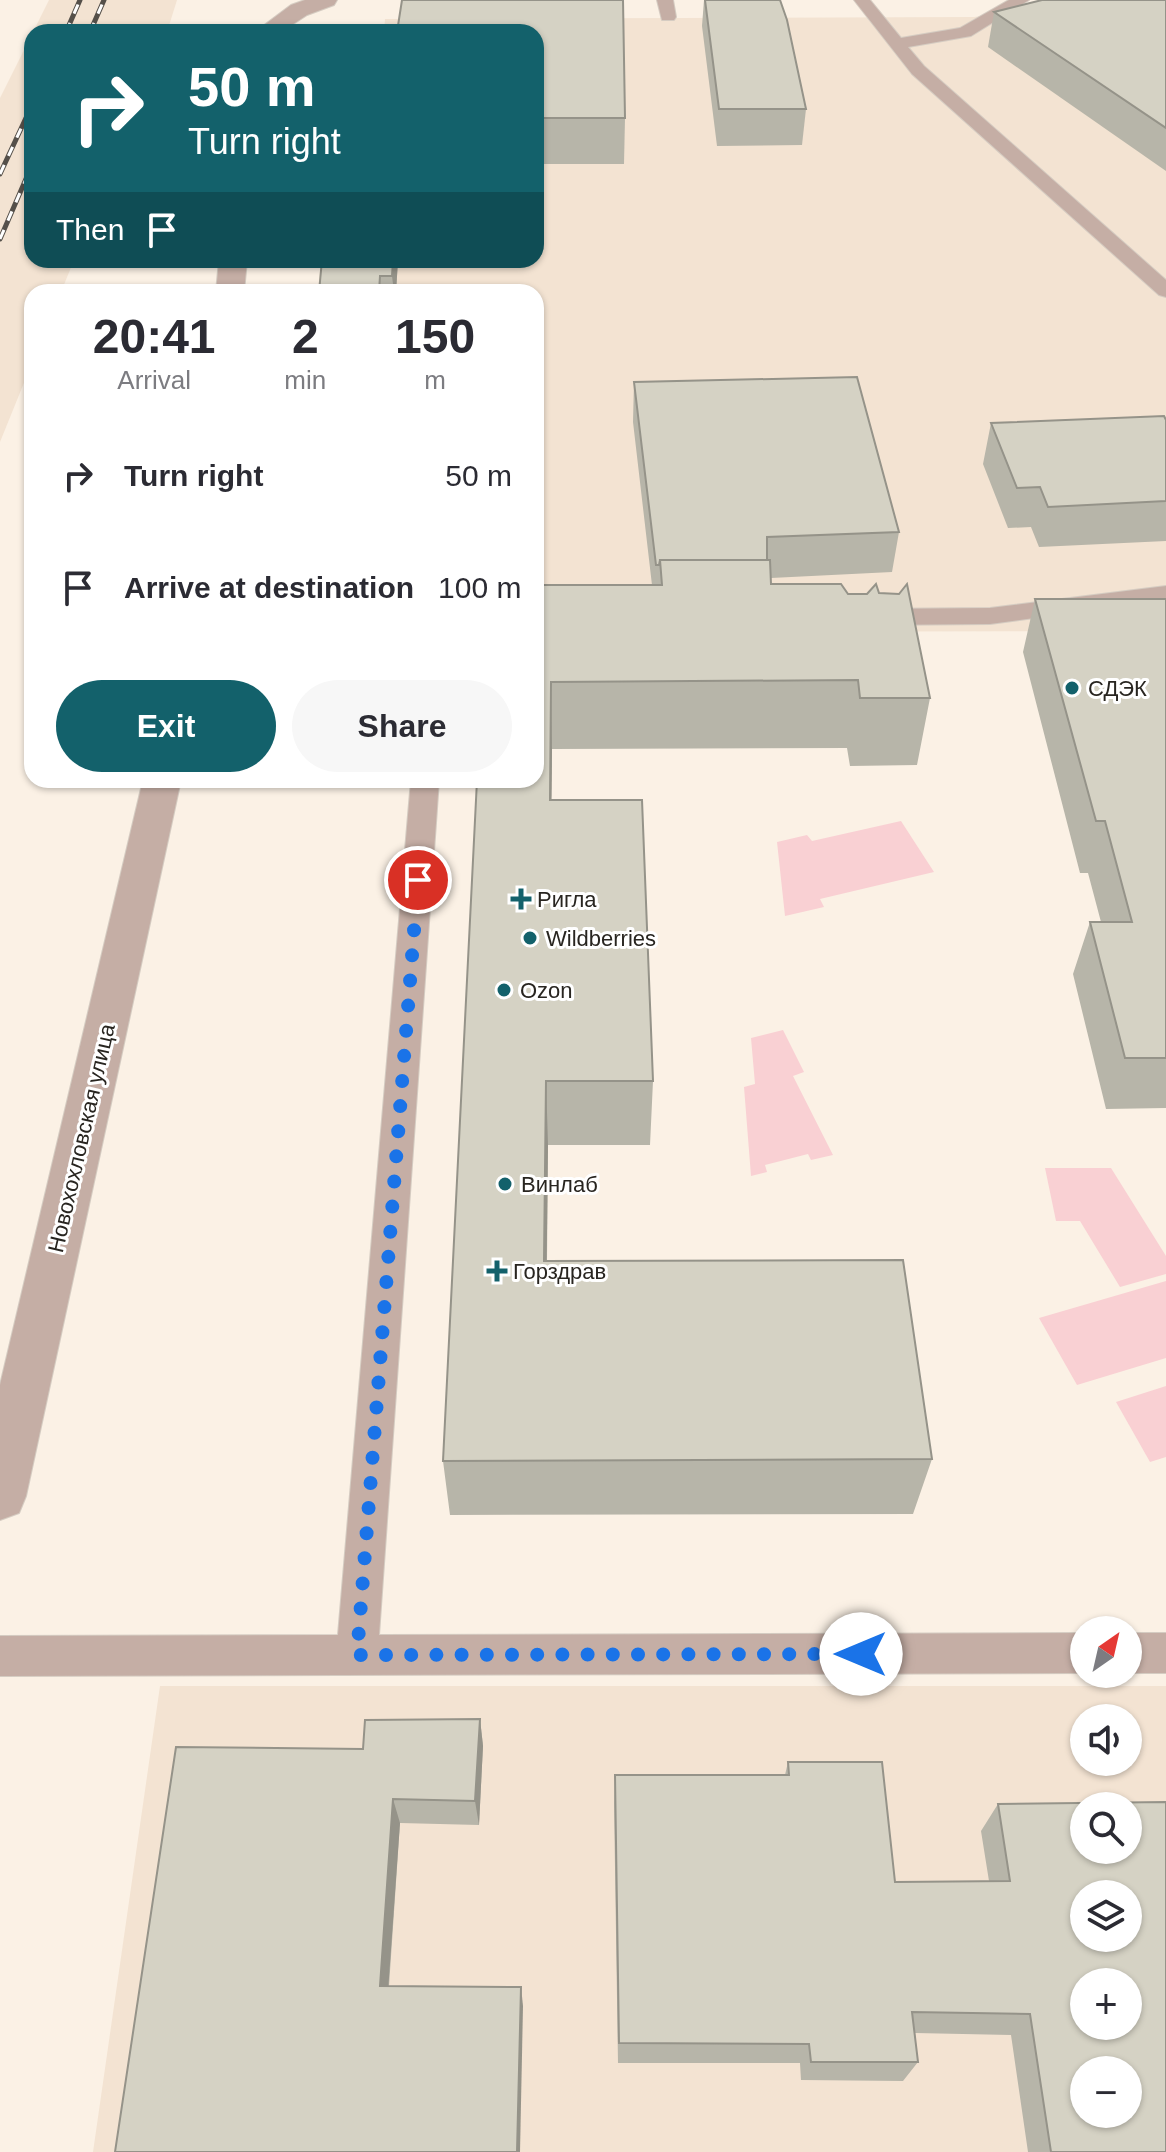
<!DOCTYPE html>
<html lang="en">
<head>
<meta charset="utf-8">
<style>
	body { margin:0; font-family:Helvetica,sans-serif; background:#f7f7f7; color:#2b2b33; height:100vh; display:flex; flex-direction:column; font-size:30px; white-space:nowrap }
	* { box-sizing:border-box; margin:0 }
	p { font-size:26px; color:#7c7c81 }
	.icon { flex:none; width:44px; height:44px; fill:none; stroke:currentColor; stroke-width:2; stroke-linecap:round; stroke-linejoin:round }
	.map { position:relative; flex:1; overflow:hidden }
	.sheet { position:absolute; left:24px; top:284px; width:520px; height:504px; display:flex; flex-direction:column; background:#fff; border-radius:24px; box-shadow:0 2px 6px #0004 }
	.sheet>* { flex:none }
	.hud { position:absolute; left:24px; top:24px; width:520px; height:244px; border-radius:24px; box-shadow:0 2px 6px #0004; background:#13616b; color:#fff; overflow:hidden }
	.needle { width:52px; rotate:34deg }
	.tools { position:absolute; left:1070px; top:1616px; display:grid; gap:16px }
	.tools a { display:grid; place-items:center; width:72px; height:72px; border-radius:50%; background:#fff; box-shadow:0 2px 6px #0004; font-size:40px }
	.pin { position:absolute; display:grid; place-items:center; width:68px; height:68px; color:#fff; margin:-34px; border:4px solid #fff; border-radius:50%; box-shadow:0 2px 8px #0007 }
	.me { position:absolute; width:88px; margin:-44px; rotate:270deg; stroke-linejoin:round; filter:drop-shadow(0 0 6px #0008) }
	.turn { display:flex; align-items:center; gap:28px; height:168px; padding:0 32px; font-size:36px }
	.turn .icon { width:104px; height:104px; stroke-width:2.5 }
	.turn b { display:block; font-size:56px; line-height:68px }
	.then { display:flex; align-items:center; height:76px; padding:0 32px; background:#0003; gap:16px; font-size:30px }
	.eta { display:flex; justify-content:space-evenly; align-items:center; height:136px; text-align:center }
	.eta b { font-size:48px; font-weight:700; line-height:56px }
	.action { display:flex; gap:16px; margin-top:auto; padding:16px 32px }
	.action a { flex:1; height:92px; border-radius:48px; background:#13616b; color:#fff; font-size:32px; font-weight:700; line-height:92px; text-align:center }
	.action a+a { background:#f7f7f7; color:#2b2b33 }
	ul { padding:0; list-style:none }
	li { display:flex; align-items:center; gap:24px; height:112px; padding:0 32px }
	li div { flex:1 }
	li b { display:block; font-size:30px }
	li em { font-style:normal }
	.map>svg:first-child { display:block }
	.built { fill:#f3e3d2; fill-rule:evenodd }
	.green { fill:#f9d0d3 }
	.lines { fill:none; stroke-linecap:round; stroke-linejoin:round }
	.service-casing { stroke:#d5ccc2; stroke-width:2 }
	.tertiary-casing { stroke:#d5ccc2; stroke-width:2 }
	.service { fill:#c5aea5; fill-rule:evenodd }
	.tertiary { fill:#c5aea5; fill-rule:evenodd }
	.rail-casing { stroke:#55504a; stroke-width:5 }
	.rail { stroke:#fff; stroke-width:3; stroke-dasharray:10; stroke-linecap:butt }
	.wall { fill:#b7b5a9 }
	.shaded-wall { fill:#959389 }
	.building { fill:#d5d2c4; stroke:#959389; stroke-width:2; fill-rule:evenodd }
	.route { stroke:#1a73e8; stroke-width:14; stroke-dasharray:0 25.2 }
	.poi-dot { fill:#13616b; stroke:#fff; stroke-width:3 }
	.labels { text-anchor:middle; stroke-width:6; stroke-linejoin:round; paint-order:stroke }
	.poi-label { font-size:22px; fill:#282520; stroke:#fff; text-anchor:start }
	.street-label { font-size:22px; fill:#282520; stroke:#fff }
</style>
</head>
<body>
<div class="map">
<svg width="1166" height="2152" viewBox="0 0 1166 2152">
	<rect width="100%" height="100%" fill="#fbf1e5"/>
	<g class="built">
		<path d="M 49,0 L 177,0 L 167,32 L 33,32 Z"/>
		<path d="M 1166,0 L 1166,631 L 536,632 L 536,292 L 318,292 L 321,260 L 536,260 L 536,32 L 384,32 L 385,19 L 974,17 L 1082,3 Z"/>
		<path d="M 32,34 L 32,260 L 74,260 L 61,292 L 32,292 L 32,363 L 0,442 L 0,98 Z"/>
		<path d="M 160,1686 L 1166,1686 L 1166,2152 L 93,2152 ZM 1084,1718 L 1128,1718 L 1128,1762 L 1084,1762 ZM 1084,1806 L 1128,1806 L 1128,1850 L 1084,1850 ZM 1084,1894 L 1128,1894 L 1128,1938 L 1084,1938 ZM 1084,1982 L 1128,1982 L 1128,2026 L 1084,2026 ZM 1084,2070 L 1128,2070 L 1128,2114 L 1084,2114 Z"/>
	</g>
	<g class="green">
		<path d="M 901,821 L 934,872 L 820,899 L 824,907 L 785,916 L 777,842 L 807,835 L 812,841 Z"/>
		<path d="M 783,1030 L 804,1072 L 793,1076 L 833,1155 L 811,1160 L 808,1154 L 765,1165 L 767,1172 L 751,1176 L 744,1087 L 755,1084 L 751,1038 Z"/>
		<path d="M 1045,1168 L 1111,1168 L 1166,1256 L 1166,1274 L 1120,1287 L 1080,1221 L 1056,1221 Z"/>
		<path d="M 1166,1281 L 1166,1358 L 1077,1385 L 1039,1318 Z"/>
		<path d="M 1166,1386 L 1166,1457 L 1150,1462 L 1116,1402 Z"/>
	</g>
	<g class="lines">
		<defs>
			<g id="service">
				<path d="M 657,0 L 673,0 L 676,17 L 674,20 L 662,20 Z"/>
				<path d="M 854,0 L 870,0 L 901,38 L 960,28 L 1009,0 L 1029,0 L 971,36 L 908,47 L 924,66 L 1166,280 L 1166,297 L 1159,295 L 912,74 Z"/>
				<path d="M 1166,586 L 1166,600 L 990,624 L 871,625 L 862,622 L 858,617 L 862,612 L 871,609 L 990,608 Z"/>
				<path d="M 411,780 L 439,780 L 379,1635 L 1084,1633 L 1084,1673 L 0,1676 L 0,1636 L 338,1635 Z"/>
				<rect x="1128" y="1633" width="38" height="40"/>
			</g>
			<g id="tertiary">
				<path d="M 305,0 L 337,0 L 334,5 L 307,15 L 281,32 L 255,32 L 291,5 Z"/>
				<path d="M 219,260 L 247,260 L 244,292 L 216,292 Z"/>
				<path d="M 143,780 L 181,780 L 26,1496 L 19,1513 L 0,1520 L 0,1385 Z"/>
			</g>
		</defs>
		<use href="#service" class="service-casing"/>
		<use href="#tertiary" class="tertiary-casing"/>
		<use href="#service" class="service"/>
		<use href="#tertiary" class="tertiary"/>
		<defs>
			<g id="rail">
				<path d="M 66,32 L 80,0"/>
				<path d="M 90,32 L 104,0"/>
				<path d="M 0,174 L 32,105"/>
				<path d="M 0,239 L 32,165"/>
			</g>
		</defs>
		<use href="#rail" class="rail-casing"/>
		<use href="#rail" class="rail"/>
	</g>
	<g class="wall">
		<path d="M 704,0 L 780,0 L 806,109 L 802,145 L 717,146 L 702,26 Z"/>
		<path d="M 1166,0 L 1166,171 L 988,47 L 994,12 Z"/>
		<path d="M 536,32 L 625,118 L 624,164 L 536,164 Z"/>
		<path d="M 398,260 L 396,292 L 319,292 Z"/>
		<path d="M 634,382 L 899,532 L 892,572 L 771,578 L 771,584 L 848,594 L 879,593 L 930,698 L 917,765 L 850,766 L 847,748 L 552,749 L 551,800 L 653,1081 L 650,1145 L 548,1145 L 547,1261 L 932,1459 L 913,1514 L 450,1515 L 443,1461 L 536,585 L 652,585 L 633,422 Z"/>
		<path d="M 1166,420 L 1166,541 L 1039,547 L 1031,527 L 1008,528 L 983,464 L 991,423 Z"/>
		<path d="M 1035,599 L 1166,599 L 1166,1108 L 1106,1109 L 1073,974 L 1090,922 L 1101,922 L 1088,873 L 1080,873 L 1023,652 Z"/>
		<path d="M 480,1719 L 483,1746 L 479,1825 L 400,1823 L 389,1986 L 523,2006 L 115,2152 L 363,1749 Z"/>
		<path d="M 788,1762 L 895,1882 L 989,1881 L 981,1831 L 998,1804 L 1166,2152 L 1028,2152 L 1011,2035 L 915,2033 L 918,2062 L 903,2081 L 801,2080 L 800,2063 L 618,2063 L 614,1803 L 615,1775 L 785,1775 Z"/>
	</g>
	<g class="shaded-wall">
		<path d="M 393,260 L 398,260 L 396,292 L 394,292 L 392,276 Z"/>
		<path d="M 551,682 L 552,749 L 551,867 L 550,800 Z"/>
		<path d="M 546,1081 L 548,1145 L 546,1321 L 544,1261 Z"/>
		<path d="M 480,1719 L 483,1746 L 479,1825 L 475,1801 Z"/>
		<path d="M 393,1799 L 400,1823 L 387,2005 L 380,1986 Z"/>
		<path d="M 521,1987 L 523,2006 L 520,2152 L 517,2152 Z"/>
	</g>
	<g class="building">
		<path d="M 402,0 L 623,0 L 625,118 L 536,118 L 536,32 L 397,32 Z"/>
		<path d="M 705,0 L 780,0 L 787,20 L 806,109 L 719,109 Z"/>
		<path d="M 1042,0 L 1166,0 L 1166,128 L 994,12 Z"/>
		<path d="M 322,260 L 393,260 L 392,276 L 380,276 L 379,292 L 319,292 Z"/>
		<path d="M 857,377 L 899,532 L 767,537 L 767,560 L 660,560 L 659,565 L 656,565 L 634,382 Z"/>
		<path d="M 1164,416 L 1166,420 L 1166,501 L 1048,507 L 1040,487 L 1017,488 L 991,423 Z"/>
		<path d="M 660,560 L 770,560 L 771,584 L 841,584 L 848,594 L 867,594 L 876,584 L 879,593 L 899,594 L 907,584 L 930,698 L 860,698 L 858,680 L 551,682 L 550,800 L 642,800 L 653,1081 L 546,1081 L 544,1261 L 903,1260 L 932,1459 L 443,1461 L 477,780 L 536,780 L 536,585 L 662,585 Z"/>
		<path d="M 1035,599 L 1166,599 L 1166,1058 L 1125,1058 L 1090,922 L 1132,922 L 1105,821 L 1096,821 Z"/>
		<path d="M 480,1719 L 475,1801 L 393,1799 L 380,1986 L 521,1987 L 517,2152 L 115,2152 L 176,1747 L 363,1749 L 365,1720 Z"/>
		<path d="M 788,1762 L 882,1762 L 895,1882 L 1010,1881 L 998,1804 L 1166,1802 L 1166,2152 L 1051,2152 L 1030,2014 L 912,2012 L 918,2062 L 811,2062 L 809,2044 L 619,2043 L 615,1775 L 789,1775 ZM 1084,1806 L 1128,1806 L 1128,1850 L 1084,1850 ZM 1084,1894 L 1128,1894 L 1128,1938 L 1084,1938 ZM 1084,1982 L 1128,1982 L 1128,2026 L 1084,2026 ZM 1084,2070 L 1128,2070 L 1128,2114 L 1084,2114 Z"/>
	</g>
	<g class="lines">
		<path class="route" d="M 418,880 L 357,1655 L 861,1654"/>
	</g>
	<g class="poi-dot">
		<circle cx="1072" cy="688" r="8"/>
		<path d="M517 887h8v8h8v8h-8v8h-8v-8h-8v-8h8z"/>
		<circle cx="530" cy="938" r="8"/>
		<circle cx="504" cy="990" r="8"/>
		<circle cx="505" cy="1184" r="8"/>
		<path d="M493 1259h8v8h8v8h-8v8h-8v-8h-8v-8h8z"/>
	</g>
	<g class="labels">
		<g class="poi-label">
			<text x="1088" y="696">СДЭК</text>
			<text x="537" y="907">Ригла</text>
			<text x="546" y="946">Wildberries</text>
			<text x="520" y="998">Ozon</text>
			<text x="521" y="1192">Винлаб</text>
			<text x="513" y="1279">Горздрав</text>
		</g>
		<g class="street-label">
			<text transform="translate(81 1138) rotate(-77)" y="8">Новохохловская улица</text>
		</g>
	</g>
</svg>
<div class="tools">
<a><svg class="needle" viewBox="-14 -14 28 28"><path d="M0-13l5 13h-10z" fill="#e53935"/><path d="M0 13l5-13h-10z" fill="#7c7c81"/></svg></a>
<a><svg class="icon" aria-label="sound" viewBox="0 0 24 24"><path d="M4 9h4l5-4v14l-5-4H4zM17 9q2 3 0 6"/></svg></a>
<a><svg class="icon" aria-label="search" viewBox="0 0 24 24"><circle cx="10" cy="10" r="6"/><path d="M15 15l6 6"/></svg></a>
<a><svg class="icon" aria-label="layers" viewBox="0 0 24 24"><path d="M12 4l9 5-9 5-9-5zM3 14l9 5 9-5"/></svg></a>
<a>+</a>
<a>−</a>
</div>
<div class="pin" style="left:418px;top:880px;background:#d93025"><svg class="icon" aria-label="arrive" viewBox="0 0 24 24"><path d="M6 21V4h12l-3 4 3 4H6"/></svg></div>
<svg class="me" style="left:861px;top:1654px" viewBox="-20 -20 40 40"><circle r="19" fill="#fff"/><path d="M0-13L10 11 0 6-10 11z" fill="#1a73e8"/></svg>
<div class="hud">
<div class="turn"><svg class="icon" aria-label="right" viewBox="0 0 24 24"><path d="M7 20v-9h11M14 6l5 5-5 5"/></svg><div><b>50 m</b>Turn right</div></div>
<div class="then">Then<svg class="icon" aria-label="arrive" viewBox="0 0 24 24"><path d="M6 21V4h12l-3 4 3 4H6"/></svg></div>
</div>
<section class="sheet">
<div class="eta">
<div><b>20:41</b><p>Arrival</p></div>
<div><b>2</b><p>min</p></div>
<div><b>150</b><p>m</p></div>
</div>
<ul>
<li><svg class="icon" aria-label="right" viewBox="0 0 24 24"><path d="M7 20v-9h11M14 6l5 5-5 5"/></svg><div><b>Turn right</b></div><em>50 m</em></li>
<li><svg class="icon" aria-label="arrive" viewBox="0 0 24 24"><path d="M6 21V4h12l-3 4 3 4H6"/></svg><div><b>Arrive at destination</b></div><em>100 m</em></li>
</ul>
<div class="action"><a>Exit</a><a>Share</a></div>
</section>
</div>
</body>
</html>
